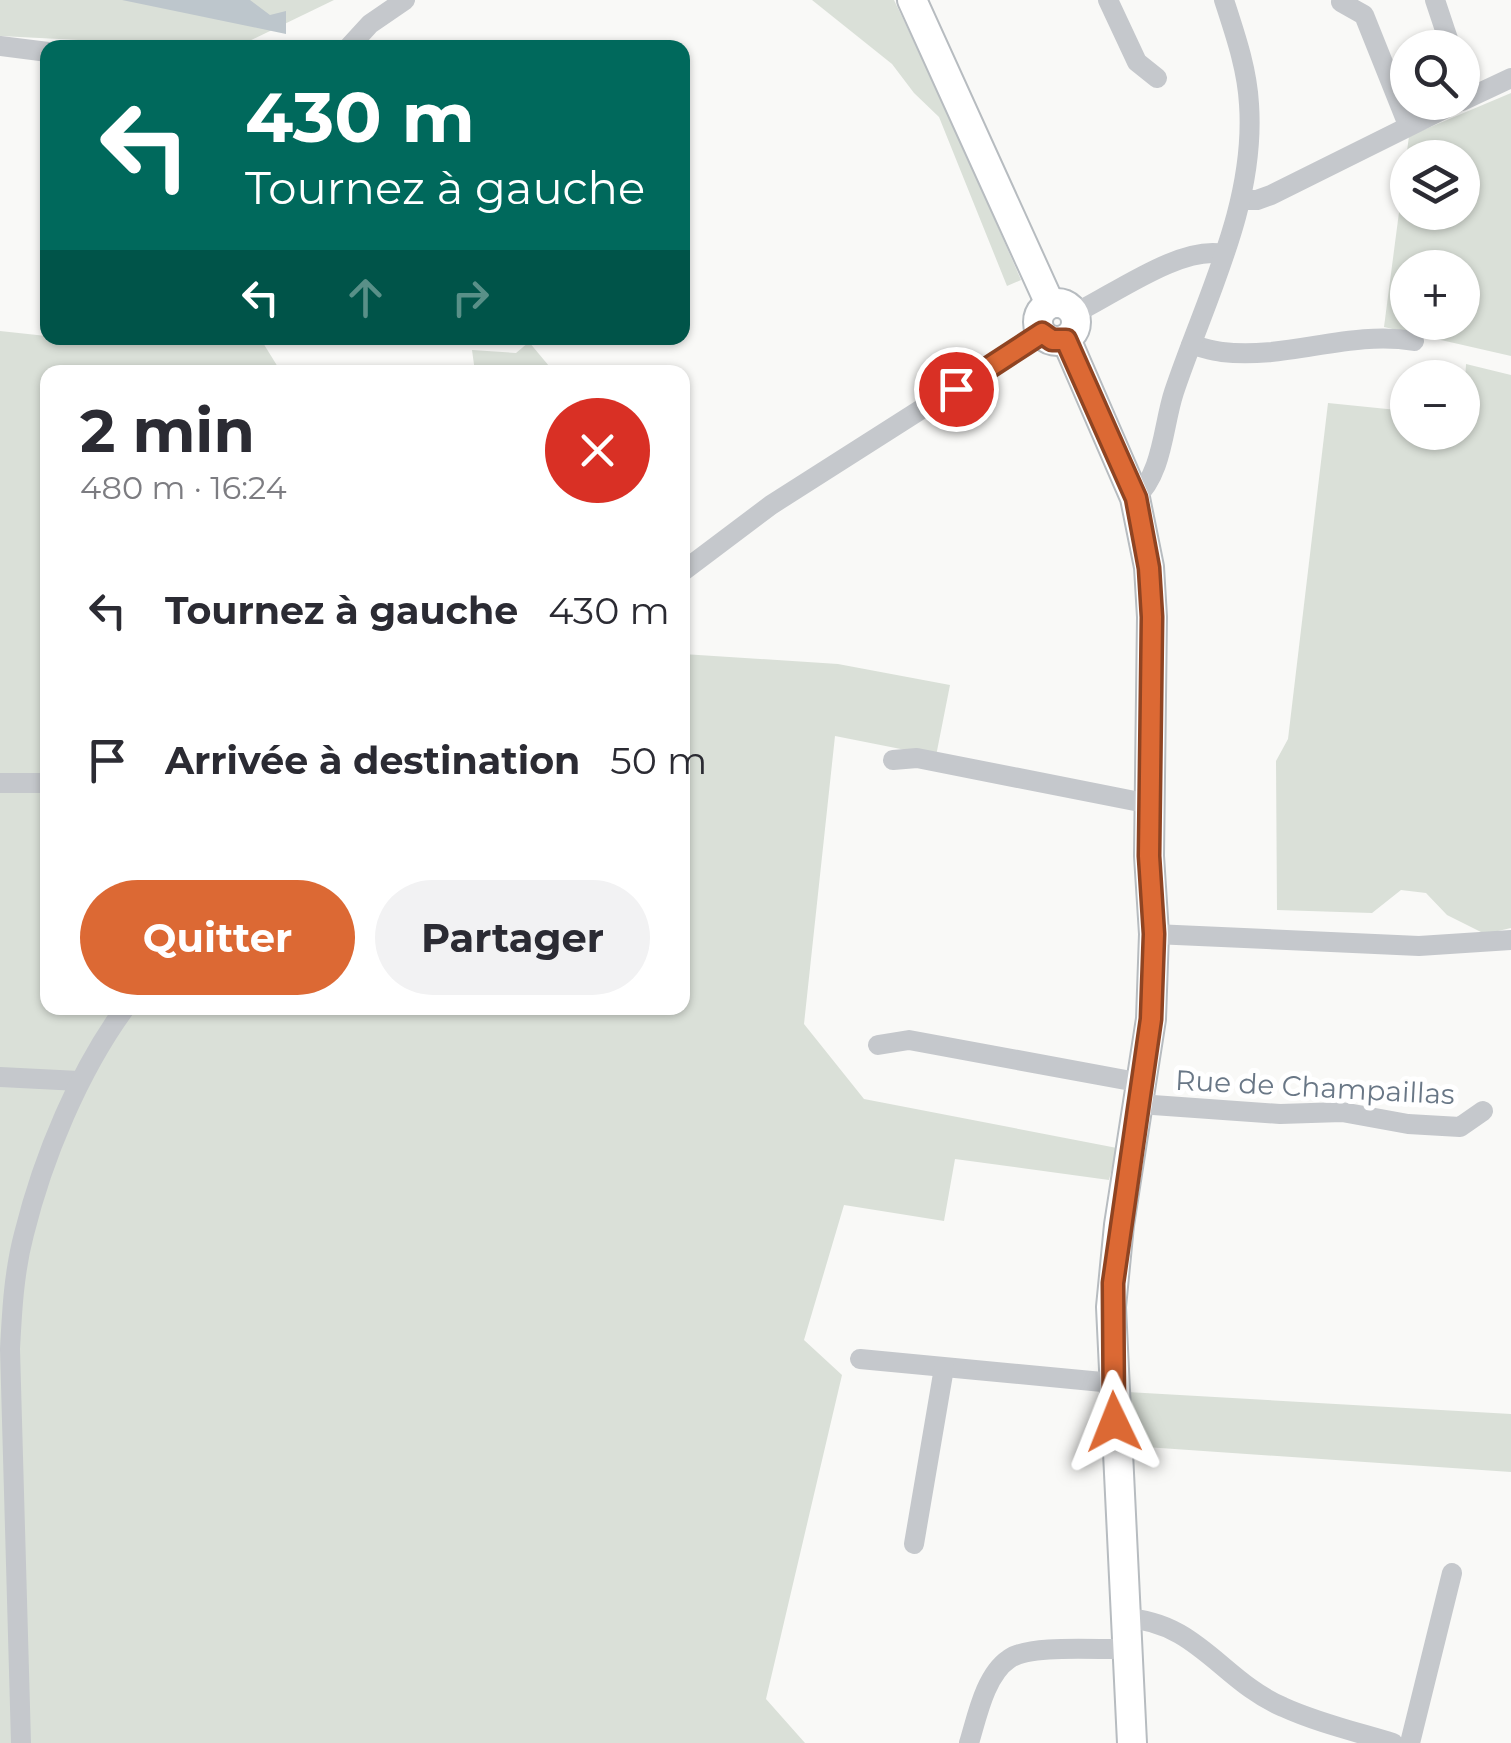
<!DOCTYPE html>
<html lang="fr">
<head>
<meta charset="utf-8">
<style>
	body { margin:0; font-family:Montserrat,sans-serif; background:#f2f2f3; color:#2b2b33; height:100vh; display:flex; flex-direction:column; font-size:38px; white-space:nowrap }
	* { box-sizing:border-box; margin:0 }
	p { font-size:32px; color:#7c7c81 }
	.icon { flex:none; width:55px; height:55px; fill:none; stroke:currentColor; stroke-width:2; stroke-linecap:round; stroke-linejoin:round }
	.map { position:relative; flex:1; overflow:hidden }
	.sheet { position:absolute; left:40px; top:365px; width:650px; height:650px; display:flex; flex-direction:column; background:#fff; border-radius:20px; box-shadow:0 2px 8px #0004 }
	.sheet>* { flex:none }
	.guide { position:absolute; left:40px; top:40px; width:650px; height:305px; border-radius:20px; box-shadow:0 2px 8px #0004; background:#00695c; color:#fff; overflow:hidden }
	.fabs { position:absolute; left:1390px; top:30px; display:grid; gap:20px }
	.fabs a { display:grid; place-items:center; width:90px; height:90px; border-radius:50%; background:#fff; box-shadow:0 2px 8px #0004; font-size:50px }
	.pin { position:absolute; display:grid; place-items:center; width:85px; height:85px; color:#fff; margin:-42px; border:5px solid #fff; border-radius:50%; box-shadow:0 2px 10px #0007 }
	.me { position:absolute; width:110px; margin:-55px; rotate:358deg; stroke-linejoin:round; filter:drop-shadow(0 0 8px #0008) }
	.turn { display:flex; align-items:center; gap:35px; height:210px; padding:0 40px; font-size:45px }
	.turn .icon { width:130px; height:130px; stroke-width:2.5 }
	.turn b { display:block; font-size:70px; line-height:85px }
	.lanes { display:flex; align-items:center; height:95px; padding:0 40px; background:#0003; justify-content:center; gap:50px; direction:ltr }
	.lanes .off { opacity:.35 }
	.round { display:grid; place-items:center; flex:none; width:105px; height:105px; border-radius:52px; background:#f2f2f3 }
	.headline { display:flex; align-items:center; justify-content:space-between; height:170px; padding:0 40px }
	h1 { font-size:60px; font-weight:700; line-height:75px }
	.action { display:flex; gap:20px; margin-top:auto; padding:20px 40px }
	.action a { flex:1; height:115px; border-radius:60px; background:#dc6934; color:#fff; font-size:40px; font-weight:700; line-height:115px; text-align:center }
	.action a+a { background:#f2f2f3; color:#2b2b33 }
	ul { padding:0; list-style:none }
	li { display:flex; align-items:center; gap:30px; height:150px; padding:0 40px }
	li div { flex:1 }
	li b { display:block; font-size:38px }
	li em { font-style:normal }
	.map>svg:first-child { display:block }
	.green { fill:#dae0d8; fill-rule:evenodd }
	.water { fill:#bdc6cc }
	.lines { fill:none; stroke-linecap:round; stroke-linejoin:round }
	.secondary-casing { stroke:#b7bcc0; stroke-width:32 }
	.minor { stroke:#c5c8cc; stroke-width:20 }
	.secondary { stroke:#fff; stroke-width:28 }
	.route-casing { stroke:#8f4422; stroke-width:25 }
	.route { stroke:#dc6934; stroke-width:18 }
	.labels { text-anchor:middle; stroke-width:10; stroke-linejoin:round; paint-order:stroke }
	.street-label { font-size:28px; fill:#697786; stroke:#fff }
</style>
</head>
<body>
<div class="map">
<svg width="1511" height="1743" viewBox="0 0 1511 1743">
	<rect width="100%" height="100%" fill="#f9f9f7"/>
	<g class="green">
		<path d="M 0,0 L 334,0 L 235,48 L 0,36 Z"/>
		<path d="M 812,0 L 894,0 L 946,108 L 1021,280 L 1007,286 L 939,117 L 914,93 L 892,64 Z"/>
		<path d="M 1511,93 L 1511,356 L 1384,327 L 1409,136 ZM 1408,158 L 1462,158 L 1462,212 L 1408,212 ZM 1408,268 L 1462,268 L 1462,322 L 1408,322 Z"/>
		<path d="M 0,331 L 111,343 L 113,338 L 260,338 L 281,372 L 48,372 L 48,1008 L 682,1008 L 683,654 L 838,664 L 950,685 L 936,756 L 835,736 L 804,1024 L 864,1099 L 1117,1148 L 1109,1180 L 955,1159 L 944,1221 L 844,1205 L 804,1340 L 842,1375 L 766,1699 L 805,1743 L 0,1743 Z"/>
		<path d="M 529,342 L 554,372 L 475,372 L 472,350 L 516,353 Z"/>
		<path d="M 1466,364 L 1511,375 L 1511,928 L 1485,934 L 1447,915 L 1426,893 L 1401,890 L 1372,913 L 1277,910 L 1276,761 L 1288,739 L 1328,403 L 1407,411 L 1408,432 L 1462,432 Z"/>
		<path d="M 1127,1392 L 1511,1414 L 1511,1472 L 1131,1446 Z"/>
	</g>
	<path class="water" d="M 122,0 L 250,0 L 270,15 L 286,11 L 286,34 Z"/>
	<g class="lines">
		<defs>
			<g id="secondary">
				<path d="M 912,0 L 1050,304"/>
				<circle cx="1057" cy="322" r="19"/>
				<path d="M 1066,339 L 1135,498 L 1149,567 L 1152,617 L 1149,856 L 1154,934 L 1151,1019 L 1119,1225 L 1111,1307 L 1132,1743"/>
			</g>
		</defs>
		<use href="#secondary" class="secondary-casing"/>
		<g class="minor">
			<path d="M 1108,0 L 1137,62 L 1157,78"/>
			<path d="M 1435,0 L 1451,48"/>
			<path d="M 1341,2 L 1364,15 L 1408,125"/>
			<path d="M 0,46 L 48,52"/>
			<path d="M 348,48 L 370,24 L 405,0"/>
			<path d="M 1462,101 L 1511,78"/>
			<path d="M 1241,200 L 1257,200 L 1271,195 L 1458,102"/>
			<path d="M 1075,313 C 1113,295 1181,245 1223,254"/>
			<path d="M 1191,345 C 1201,347 1212,351 1222,352 C 1287,360 1349,330 1414,341"/>
			<path d="M 1135,498 C 1163,474 1163,425 1174,392 C 1205,299 1256,205 1249,104 C 1247,68 1235,34 1224,0"/>
			<path d="M 682,572 L 771,505 L 1041,333"/>
			<path d="M 893,760 L 917,758 L 1150,804"/>
			<path d="M 0,783 L 48,783"/>
			<path d="M 1154,934 L 1419,946 L 1511,940"/>
			<path d="M 878,1045 L 909,1040 L 1142,1083"/>
			<path d="M 0,1077 L 79,1081"/>
			<path d="M 1139,1104 L 1280,1114 L 1342,1112 L 1408,1124 L 1460,1127 L 1483,1111"/>
			<path d="M 860,1359 L 1113,1383"/>
			<path d="M 914,1544 L 944,1368"/>
			<path d="M 1124,1618 C 1197,1621 1222,1681 1283,1707 C 1318,1723 1357,1732 1393,1743"/>
			<path d="M 21,1743 L 10,1349 C 12,1310 14,1272 24,1234 C 43,1157 79,1071 125,1008"/>
			<path d="M 969,1743 C 977,1717 985,1675 1009,1659 C 1029,1644 1099,1650 1125,1649"/>
			<path d="M 1410,1743 L 1452,1573"/>
		</g>
		<use href="#secondary" class="secondary"/>
	</g>
	<g class="lines">
		<defs>
			<path id="route" d="M 956,389 L 1042,333 L 1052,340 L 1066,340 L 1136,498 L 1149,568 L 1152,617 L 1149,856 L 1154,934 L 1151,1019 L 1113,1283 L 1114,1422"/>
		</defs>
		<use href="#route" class="route-casing"/>
		<use href="#route" class="route"/>
	</g>
	<g class="labels">
		<g class="street-label">
			<text transform="translate(1315 1087) rotate(3)" y="10">Rue de Champaillas</text>
		</g>
	</g>
</svg>
<div class="fabs">
<a><svg class="icon" aria-label="search" viewBox="0 0 24 24"><circle cx="10" cy="10" r="6"/><path d="M15 15l6 6"/></svg></a>
<a><svg class="icon" aria-label="layers" viewBox="0 0 24 24"><path d="M12 4l9 5-9 5-9-5zM3 14l9 5 9-5"/></svg></a>
<a>+</a>
<a>−</a>
</div>
<div class="pin" style="left:956px;top:389px;background:#d93025"><svg class="icon" aria-label="arrive" viewBox="0 0 24 24"><path d="M6 21V4h12l-3 4 3 4H6"/></svg></div>
<svg class="me" style="left:1114px;top:1422px" viewBox="-20 -20 40 40"><path d="M0-17L14 15 0 8-14 15z" fill="#dc6934" stroke="#fff" stroke-width="4"/></svg>
<div class="guide">
<div class="turn"><svg class="icon" aria-label="left" viewBox="0 0 24 24"><path d="M17 20v-9H6M10 6l-5 5 5 5"/></svg><div><b>430 m</b>Tournez à gauche</div></div>
<div class="lanes"><svg class="icon" aria-label="left" viewBox="0 0 24 24"><path d="M17 20v-9H6M10 6l-5 5 5 5"/></svg><svg class="icon off" aria-label="ahead" viewBox="0 0 24 24"><path d="M12 20V5M6 11l6-6 6 6"/></svg><svg class="icon off" aria-label="right" viewBox="0 0 24 24"><path d="M7 20v-9h11M14 6l5 5-5 5"/></svg></div>
</div>
<section class="sheet">
<div class="headline"><div><h1>2 min</h1><p>480 m · 16:24</p></div><a class="round" style="background:#d93025;color:#fff"><svg class="icon" aria-label="close" viewBox="0 0 24 24"><path d="M6 6l12 12M18 6L6 18"/></svg></a></div>
<ul>
<li><svg class="icon" aria-label="left" viewBox="0 0 24 24"><path d="M17 20v-9H6M10 6l-5 5 5 5"/></svg><div><b>Tournez à gauche</b></div><em>430 m</em></li>
<li><svg class="icon" aria-label="arrive" viewBox="0 0 24 24"><path d="M6 21V4h12l-3 4 3 4H6"/></svg><div><b>Arrivée à destination</b></div><em>50 m</em></li>
</ul>
<div class="action"><a>Quitter</a><a>Partager</a></div>
</section>
</div>
</body>
</html>
